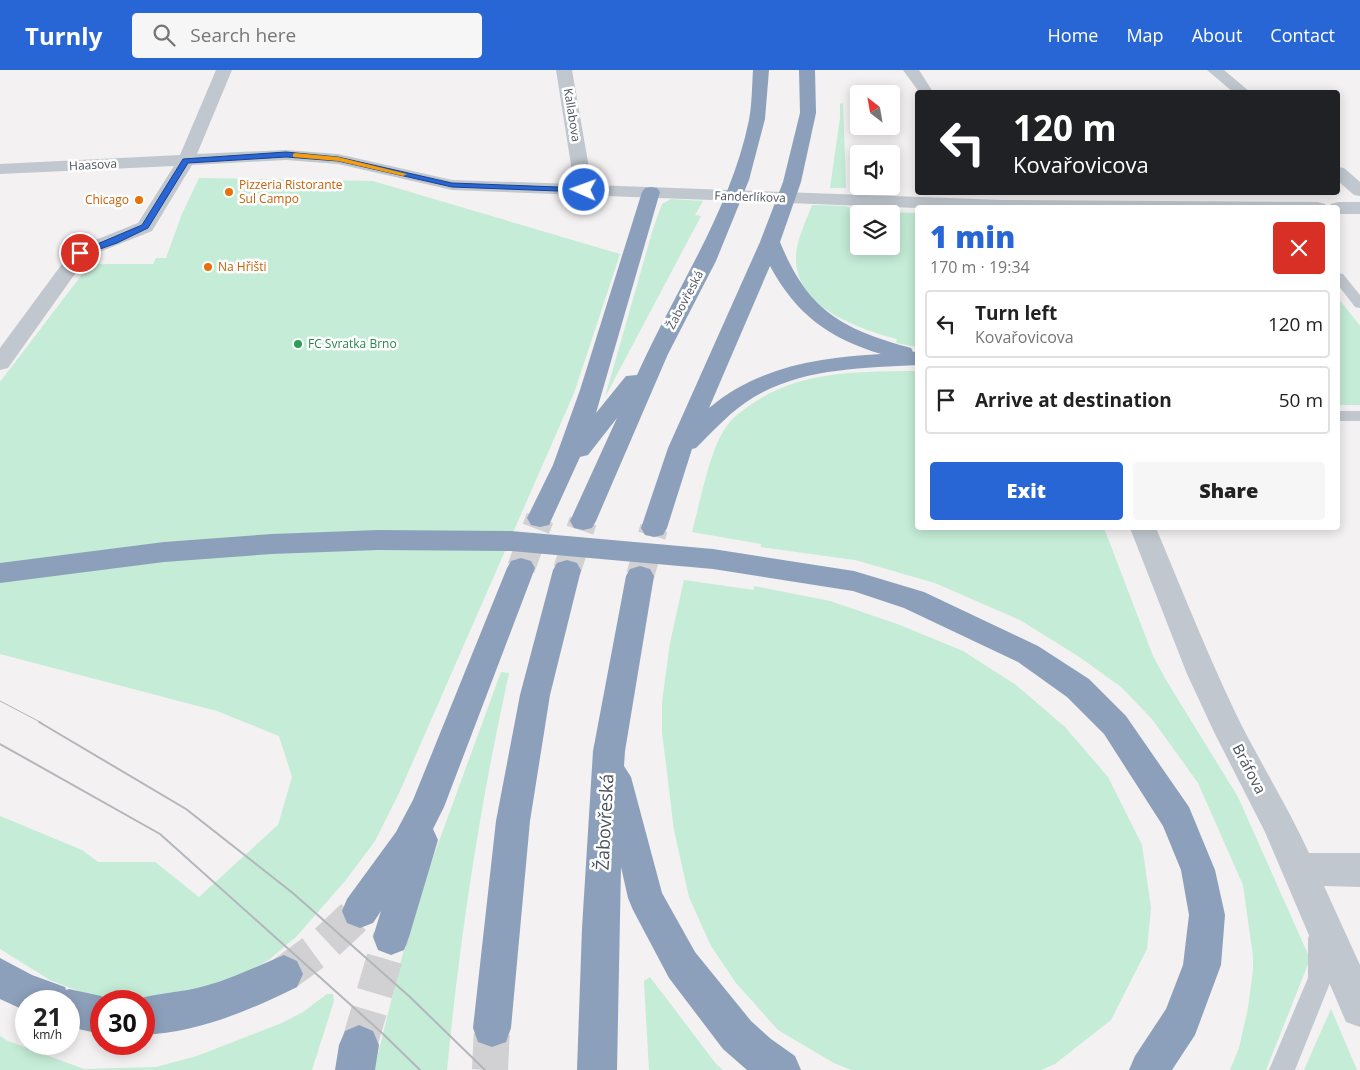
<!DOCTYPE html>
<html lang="en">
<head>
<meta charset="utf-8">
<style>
	body { margin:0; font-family:"Open Sans",sans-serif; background:#f6f6f6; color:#222; height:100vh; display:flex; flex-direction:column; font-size:19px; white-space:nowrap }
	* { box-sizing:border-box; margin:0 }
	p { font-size:16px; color:#767676 }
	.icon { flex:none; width:28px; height:28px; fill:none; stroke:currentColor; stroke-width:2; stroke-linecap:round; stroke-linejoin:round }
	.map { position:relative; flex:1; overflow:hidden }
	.side { position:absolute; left:915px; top:135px; width:425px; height:325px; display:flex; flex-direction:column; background:#fff; border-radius:5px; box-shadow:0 2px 12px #0003 }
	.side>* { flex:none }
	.banner { position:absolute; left:915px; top:20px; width:425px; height:105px; border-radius:5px; box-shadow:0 2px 12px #0003; background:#202124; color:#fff; overflow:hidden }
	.needle { width:32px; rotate:329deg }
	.fabs { position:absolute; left:850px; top:15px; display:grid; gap:10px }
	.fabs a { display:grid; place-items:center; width:50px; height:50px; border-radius:5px; background:#fff; box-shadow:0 2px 12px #0003; font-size:25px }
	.speed { position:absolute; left:15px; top:920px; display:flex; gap:10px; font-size:25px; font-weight:700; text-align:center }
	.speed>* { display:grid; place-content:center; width:65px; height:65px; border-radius:50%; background:#fff; box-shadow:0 2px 12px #0003; line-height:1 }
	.speed small { font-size:12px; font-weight:400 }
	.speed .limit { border:8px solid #d22; background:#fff; color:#111 }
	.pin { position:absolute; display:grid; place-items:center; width:42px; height:42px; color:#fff; margin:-21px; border:2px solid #fff; border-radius:50%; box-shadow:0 1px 5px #0007 }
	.me { position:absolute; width:55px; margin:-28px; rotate:272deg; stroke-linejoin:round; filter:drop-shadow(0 0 4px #0008) }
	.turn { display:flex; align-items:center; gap:18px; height:105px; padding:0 15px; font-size:22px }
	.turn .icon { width:65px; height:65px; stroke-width:2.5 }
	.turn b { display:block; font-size:35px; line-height:42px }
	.round { display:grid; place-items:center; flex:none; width:52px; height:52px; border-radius:5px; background:#f6f6f6 }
	.headline { display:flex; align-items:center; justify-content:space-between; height:85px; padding:0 15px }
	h1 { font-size:30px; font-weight:800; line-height:38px; color:#2966d5 }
	.button { display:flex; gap:10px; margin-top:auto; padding:10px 15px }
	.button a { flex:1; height:58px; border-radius:5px; background:#2966d5; color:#fff; font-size:20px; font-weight:800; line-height:58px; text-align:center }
	.button a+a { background:#f6f6f6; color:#222 }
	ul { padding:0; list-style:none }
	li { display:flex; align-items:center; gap:15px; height:68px; margin:0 10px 8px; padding:0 5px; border:2px solid #e0e0e0; border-radius:5px }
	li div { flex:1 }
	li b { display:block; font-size:19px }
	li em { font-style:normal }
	header { display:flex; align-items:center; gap:30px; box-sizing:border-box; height:70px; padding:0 25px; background:#2966d5; color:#fff }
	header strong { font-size:24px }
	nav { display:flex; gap:28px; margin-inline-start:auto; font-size:18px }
	.search { width:350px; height:45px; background:#f6f6f6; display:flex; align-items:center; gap:12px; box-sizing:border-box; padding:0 18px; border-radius:5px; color:#767676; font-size:19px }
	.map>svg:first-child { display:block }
	.green { fill:#c4ecd6; fill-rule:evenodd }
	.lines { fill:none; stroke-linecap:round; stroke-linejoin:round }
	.highway-tunnel-far1 { stroke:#d1d1d3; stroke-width:28; stroke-dasharray:28 14; stroke-linecap:butt }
	.highway-tunnel { stroke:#d1d1d3; stroke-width:36; stroke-dasharray:36 18; stroke-linecap:butt }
	.lane { fill:#c0c7ce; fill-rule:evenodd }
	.street { fill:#c0c7ce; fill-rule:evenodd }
	.highway { fill:#8da0bb; fill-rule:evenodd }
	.tram-far1 { stroke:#b3b6ba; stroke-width:1 }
	.tram { stroke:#b3b6ba; stroke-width:2 }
	.route { fill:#2966d5; stroke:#1b428a }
	.slow { fill:#f59e0b }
	.food-dot { fill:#e8710a; stroke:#fff; stroke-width:2 }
	.leisure-dot { fill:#2e9e5b; stroke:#fff; stroke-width:2 }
	.labels { text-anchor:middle; stroke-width:5; stroke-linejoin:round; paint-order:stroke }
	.far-street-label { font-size:12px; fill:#4a525d; stroke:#fff }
	.far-food-label { font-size:12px; fill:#c56008; stroke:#fff; text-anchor:start }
	.far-leisure-label { font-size:12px; fill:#27864d; stroke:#fff; text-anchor:start }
	.street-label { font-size:15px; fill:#4a525d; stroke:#fff }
	.near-street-label { font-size:18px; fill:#4a525d; stroke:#fff }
</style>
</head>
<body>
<header>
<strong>Turnly</strong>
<div class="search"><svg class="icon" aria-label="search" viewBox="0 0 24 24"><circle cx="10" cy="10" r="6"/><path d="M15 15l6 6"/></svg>Search here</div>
<nav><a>Home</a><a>Map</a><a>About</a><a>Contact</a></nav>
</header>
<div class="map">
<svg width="1360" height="1000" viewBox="0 0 1360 1000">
	<rect width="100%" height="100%" fill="#f3f1f1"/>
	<g class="green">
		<path d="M 843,33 L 846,118 L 830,118 L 840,48 L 840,34 Z"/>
		<path d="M 199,108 L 373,111 L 620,184 L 574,323 L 400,721 L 375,771 L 345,811 L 296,867 L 270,889 L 249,902 L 197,921 L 144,930 L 94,927 L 50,910 L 0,879 L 0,746 L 82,780 L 98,792 L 155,792 L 199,827 L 278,755 L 292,707 L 279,666 L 217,641 L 0,584 L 0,312 L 90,194 L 153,194 L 156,188 L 166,188 L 182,144 Z"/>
		<path d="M 671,129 L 703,131 L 695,145 L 701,146 L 605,327 L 653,159 L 662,134 Z"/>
		<path d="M 812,135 L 845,136 L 863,141 L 917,143 L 917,277 L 896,273 L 897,269 C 859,259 798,238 796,191 C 795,172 806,152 812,135 ZM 859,144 L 891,144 L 891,176 L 859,176 Z"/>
		<path d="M 1338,228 L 1360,256 L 1360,335 L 1338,335 Z"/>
		<path d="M 905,301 L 917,301 L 918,458 L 1104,458 L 1153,586 L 1166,610 L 1238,727 L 1310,889 L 1266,1000 L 1230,1000 L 1239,978 L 1248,938 L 1253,900 L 1253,886 L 1243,815 L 1198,713 L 1152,649 L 1121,617 L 1081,588 L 1020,550 L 935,513 L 855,490 L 761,477 L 761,474 L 692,462 C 700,433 709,384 724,360 C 731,348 743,340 755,332 C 800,302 853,302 905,301 Z"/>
		<path d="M 684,510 L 754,520 L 754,516 L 830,531 L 900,555 L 963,581 L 1016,615 L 1065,657 L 1108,707 L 1142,775 L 1151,838 L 1147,879 L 1111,950 L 1055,994 L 1041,1000 L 851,1000 L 834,993 L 778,960 L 736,913 L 711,876 L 689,827 L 674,760 L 662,662 L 662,632 L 670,573 Z"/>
		<path d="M 501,602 L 509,603 C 480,734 460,866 447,1000 L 374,1000 L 406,871 L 427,804 Z"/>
		<path d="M 650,907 L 716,994 L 723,1000 L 649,1000 L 644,911 Z"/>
		<path d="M 327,924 L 333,924 L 334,931 L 312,1000 L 0,1000 L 0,966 L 8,971 L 84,999 L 156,997 L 197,986 L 282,953 L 303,942 Z"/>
		<path d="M 1331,939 L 1357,1000 L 1304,1000 Z"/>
	</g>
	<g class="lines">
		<g class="highway-tunnel-far1">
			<path d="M 521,498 L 540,448"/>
			<path d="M 567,500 L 583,451"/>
			<path d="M 640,506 L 654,458"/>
		</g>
		<g class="highway-tunnel">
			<path d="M 284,904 L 325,874 L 360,841"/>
			<path d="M 359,975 L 391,867"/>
			<path d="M 490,1000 L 492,958"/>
		</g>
		<g class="lane">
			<path d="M 1338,203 L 1343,204 L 1360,225 L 1360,238 L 1355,237 L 1338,215 Z"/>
			<rect x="1338" y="341" width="22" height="10"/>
			<path d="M 1320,856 L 1328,860 L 1332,868 L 1332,908 L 1295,1000 L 1269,1000 L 1308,908 L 1308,868 L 1312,860 Z"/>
		</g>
		<g class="street">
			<path d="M 216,0 L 232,0 L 197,84 L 286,80 L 338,84 L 452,110 L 574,114 L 556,0 L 572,0 L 592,115 L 1003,130 L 1318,132 L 1325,134 L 1327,138 L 918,138 L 452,120 L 338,94 L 286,90 L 192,95 L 152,161 L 87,187 L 8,298 L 0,300 L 0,278 L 73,179 L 138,153 L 174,96 L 0,104 L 0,94 L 180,85 Z"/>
			<path d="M 903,0 L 919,0 L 933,22 L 919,22 Z"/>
			<path d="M 1207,0 L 1224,0 L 1250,22 L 1233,22 Z"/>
			<path d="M 1338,97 L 1344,98 L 1360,112 L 1360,126 L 1354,125 L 1338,111 Z"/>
			<path d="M 1338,132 L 1360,132 L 1360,144 L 1338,144 L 1338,138 L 1329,138 L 1331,134 Z"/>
			<path d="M 1130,458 L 1156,458 C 1182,520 1207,583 1236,644 C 1259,691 1287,735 1309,783 L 1360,783 L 1360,817 L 1324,816 L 1360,895 L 1360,957 L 1346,952 L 1265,762 L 1215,664 L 1187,604 Z"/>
		</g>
		<g class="highway">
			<path d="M 753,0 L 769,0 L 765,49 L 749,110 L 716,191 L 668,284 L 596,451 L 592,458 L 583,460 L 574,458 L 570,451 L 617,348 L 588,385 L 580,387 L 549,455 L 540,457 L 531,455 L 527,448 L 553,395 L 580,320 L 642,122 L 645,118 L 651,117 L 657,118 L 660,122 L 596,343 L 626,306 L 637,305 C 675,220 730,142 749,50 C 752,34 752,16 753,0 Z"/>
			<path d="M 799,0 L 815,0 L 816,43 L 801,112 L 780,172 C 808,241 842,259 911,278 L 913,282 L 918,281 L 918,295 C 862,298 803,298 754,327 C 732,340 714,360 696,378 L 692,379 L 667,458 L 663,465 L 654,467 L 645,465 L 641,458 L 668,378 L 760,172 L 783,112 L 800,43 ZM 770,196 C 796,244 828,268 881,284 C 820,287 757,297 709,338 Z"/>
			<path d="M 378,460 L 511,461 L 713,479 L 854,501 L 924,522 L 1038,576 L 1089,609 L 1126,646 L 1189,737 L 1215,800 L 1225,845 L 1221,895 L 1195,965 L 1172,1000 L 1129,1000 L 1135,986 L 1166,939 L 1183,895 L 1189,845 L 1181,800 L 1163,756 L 1104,664 L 1067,627 L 1018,592 L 904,538 L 853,521 L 713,499 L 511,481 L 378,480 L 272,484 L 164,492 L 0,513 L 0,493 L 164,472 L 272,464 Z"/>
			<path d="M 521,488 L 531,491 L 535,498 L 444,737 L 433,759 L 438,770 L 409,867 L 404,880 L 391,885 L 378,880 L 373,867 L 381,841 L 373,853 L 360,858 L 347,853 L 342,841 L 347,829 L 396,762 L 413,730 L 507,498 L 511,491 Z"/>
			<path d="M 567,490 L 577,493 L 581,500 L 550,625 L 530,751 L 511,958 L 506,972 L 492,977 L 478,972 L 473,958 L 496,751 L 520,625 L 553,500 L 557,493 Z"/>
			<path d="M 640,496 L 650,499 L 654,506 L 625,681 L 624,696 L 631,707 L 662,823 L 695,882 L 751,951 L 771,969 L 795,986 L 801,1000 L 747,1000 L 723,979 L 669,908 L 633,840 L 628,828 L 621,797 L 617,1000 L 577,1000 L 582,858 L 593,681 L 626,506 L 630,499 Z"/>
			<path d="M 284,885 L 297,891 L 303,904 L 297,917 C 249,941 198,962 144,965 L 144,931 L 133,931 C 153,923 176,923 197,918 C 228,911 255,897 284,885 Z"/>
			<path d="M 0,888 L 32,905 L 65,917 L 66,920 L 69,919 L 101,926 L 114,931 L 101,931 L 101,964 L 69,957 L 69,931 L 26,931 L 26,941 L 0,929 Z"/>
			<path d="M 359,955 L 373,961 L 379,975 L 375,1000 L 335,1000 L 339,975 L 345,961 Z"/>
		</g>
		<path class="tram-far1" d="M 0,631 L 42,653"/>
		<g class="tram">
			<path d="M 39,652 L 186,739 L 294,824 L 410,927 L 485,1000"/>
			<path d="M 0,674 L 160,764 L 381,962 L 420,1000"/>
		</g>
	</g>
	<path class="route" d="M 286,82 L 338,87 L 452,113 L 584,118 L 587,120 L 584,122 L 452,117 L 338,91 L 286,87 L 188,93 L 148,158 L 117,173 L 83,185 L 76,183 L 142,155 L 183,89 Z"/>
	<path class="slow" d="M 295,83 L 338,87 L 407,104 L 403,106 L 338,91 L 293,87 L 293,84 Z"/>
	<g class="food-dot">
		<circle cx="229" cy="122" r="5"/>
		<circle cx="139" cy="130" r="5"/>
		<circle cx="208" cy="197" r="5"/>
	</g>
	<circle class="leisure-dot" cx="298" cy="274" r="5"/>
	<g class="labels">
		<g class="far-street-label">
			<text transform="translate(572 45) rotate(81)" y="4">Kallabova</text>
			<text transform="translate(93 95) rotate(-3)" y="4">Haasova</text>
			<text transform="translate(750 127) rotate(2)" y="4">Fanderlíkova</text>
			<text transform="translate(685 230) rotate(-62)" y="4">Žabovřeská</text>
		</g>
		<g class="far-food-label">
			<text x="239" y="119">Pizzeria Ristorante<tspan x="239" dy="14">Sul Campo</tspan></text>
			<text x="129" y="134" text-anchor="end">Chicago</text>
			<text x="218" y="201">Na Hřišti</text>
		</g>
		<g class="far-leisure-label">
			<text x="308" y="278">FC Svratka Brno</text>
		</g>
		<g class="street-label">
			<text transform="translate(1249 699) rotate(62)" y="5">Bráfova</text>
		</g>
		<g class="near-street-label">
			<text transform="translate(605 752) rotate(-87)" y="6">Žabovřeská</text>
		</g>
	</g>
</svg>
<div class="fabs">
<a><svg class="needle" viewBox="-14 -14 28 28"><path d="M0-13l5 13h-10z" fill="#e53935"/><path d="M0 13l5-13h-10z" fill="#767676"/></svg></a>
<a><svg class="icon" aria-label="sound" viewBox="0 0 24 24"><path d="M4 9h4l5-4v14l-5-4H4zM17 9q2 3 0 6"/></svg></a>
<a><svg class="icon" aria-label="layers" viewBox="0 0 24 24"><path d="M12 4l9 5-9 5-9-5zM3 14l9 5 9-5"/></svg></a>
</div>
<div class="speed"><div>21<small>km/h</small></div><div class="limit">30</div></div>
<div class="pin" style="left:80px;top:183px;background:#d93025"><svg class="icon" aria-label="arrive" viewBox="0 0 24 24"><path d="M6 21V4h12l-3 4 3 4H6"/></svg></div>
<svg class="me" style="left:584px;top:120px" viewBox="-20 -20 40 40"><circle r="17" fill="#2966d5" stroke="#fff" stroke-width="3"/><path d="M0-11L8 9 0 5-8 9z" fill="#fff"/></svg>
<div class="banner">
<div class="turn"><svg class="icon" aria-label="left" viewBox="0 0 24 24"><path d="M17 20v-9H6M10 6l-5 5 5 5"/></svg><div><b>120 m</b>Kovařovicova</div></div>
</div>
<section class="side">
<div class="headline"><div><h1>1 min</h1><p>170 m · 19:34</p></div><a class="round" style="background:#d93025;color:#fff"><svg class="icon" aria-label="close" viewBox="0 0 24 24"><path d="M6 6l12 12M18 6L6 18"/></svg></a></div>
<ul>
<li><svg class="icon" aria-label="left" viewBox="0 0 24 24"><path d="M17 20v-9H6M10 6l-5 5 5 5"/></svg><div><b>Turn left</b><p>Kovařovicova</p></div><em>120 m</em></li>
<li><svg class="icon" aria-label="arrive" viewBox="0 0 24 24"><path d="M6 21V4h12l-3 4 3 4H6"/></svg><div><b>Arrive at destination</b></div><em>50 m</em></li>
</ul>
<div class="button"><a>Exit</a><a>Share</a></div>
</section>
</div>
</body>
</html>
